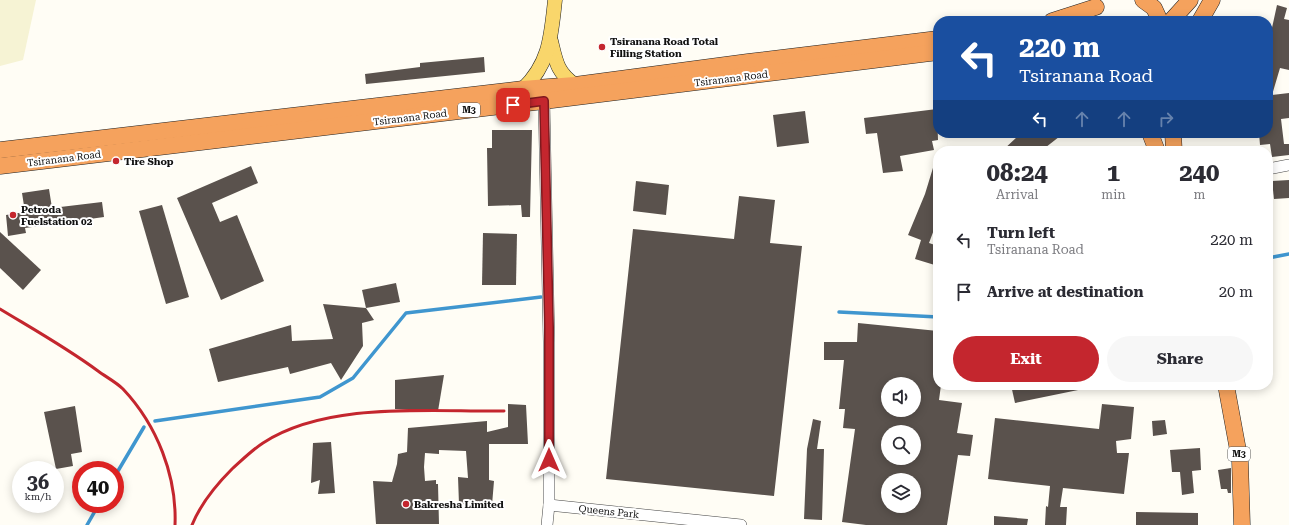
<!DOCTYPE html>
<html lang="en">
<head>
<meta charset="utf-8">
<style>
	body { margin:0; font-family:"Roboto Serif",serif; background:#f7f7f7; color:#2b2b33; height:100vh; display:flex; flex-direction:column; font-size:15px; white-space:nowrap }
	* { box-sizing:border-box; margin:0 }
	p { font-size:13px; color:#7c7c81 }
	.icon { flex:none; width:22px; height:22px; fill:none; stroke:currentColor; stroke-width:2; stroke-linecap:round; stroke-linejoin:round }
	.map { position:relative; flex:1; overflow:hidden }
	.side { position:absolute; left:933px; top:146px; width:340px; height:244px; display:flex; flex-direction:column; background:#fff; border-radius:16px; box-shadow:0 2px 10px #0003 }
	.side>* { flex:none }
	.hud { position:absolute; left:933px; top:16px; width:340px; height:122px; border-radius:16px; box-shadow:0 2px 10px #0003; background:#1a4fa0; color:#fff; overflow:hidden }
	.controls { position:absolute; left:881px; top:377px; display:grid; gap:8px }
	.controls a { display:grid; place-items:center; width:40px; height:40px; border-radius:50%; background:#fff; box-shadow:0 2px 10px #0003; font-size:20px }
	.speed { position:absolute; left:12px; top:461px; display:flex; gap:8px; font-size:20px; font-weight:700; text-align:center }
	.speed>* { display:grid; place-content:center; width:52px; height:52px; border-radius:50%; background:#fff; box-shadow:0 2px 10px #0003; line-height:1 }
	.speed small { font-size:10px; font-weight:400 }
	.speed .limit { border:6px solid #d22; background:#fff; color:#111 }
	.pin { position:absolute; display:grid; place-items:center; width:34px; height:34px; color:#fff; margin:-17px; border-radius:8px; box-shadow:0 2px 6px #0006 }
	.me { position:absolute; width:44px; margin:-22px; rotate:0deg; stroke-linejoin:round; filter:drop-shadow(0 0 3px #0008) }
	.turn { display:flex; align-items:center; gap:14px; height:84px; padding:0 20px; font-size:18px }
	.turn .icon { width:52px; height:52px; stroke-width:2.5 }
	.turn b { display:block; font-size:28px; line-height:34px }
	.lanes { display:flex; align-items:center; height:38px; padding:0 20px; background:#0003; justify-content:center; gap:20px; direction:ltr }
	.lanes .off { opacity:.35 }
	.eta { display:flex; justify-content:space-evenly; align-items:center; height:68px; text-align:center }
	.eta b { font-size:24px; font-weight:700; line-height:28px }
	.primary-button { display:flex; gap:8px; margin-top:auto; padding:8px 20px }
	.primary-button a { flex:1; height:46px; border-radius:24px; background:#c4262e; color:#fff; font-size:16px; font-weight:700; line-height:46px; text-align:center }
	.primary-button a+a { background:#f7f7f7; color:#2b2b33 }
	ul { padding:0; list-style:none }
	li { display:flex; align-items:center; gap:12px; height:52px; padding:0 20px }
	li div { flex:1 }
	li b { display:block; font-size:15px }
	li em { font-style:normal }
	.map>svg:first-child { display:block }
	.farmland { fill:#f6f3d4 }
	.lines { fill:none; stroke-linecap:round; stroke-linejoin:round }
	.stream { stroke:#3f96cf; stroke-width:3.5 }
	.building { fill:#5a524d; fill-rule:evenodd }
	.minor-casing { stroke:#444; stroke-width:12 }
	.major-casing { stroke:#222; stroke-width:15 }
	.highway-casing { stroke:#222; stroke-width:17 }
	.minor { stroke:#fff; stroke-width:11 }
	.major { stroke:#f9d66b; stroke-width:14 }
	.highway { stroke:#f5a25d; stroke-width:16 }
	.rail { stroke:#c4262e; stroke-width:3 }
	.route-casing { stroke:#7f191e; stroke-width:10 }
	.route { stroke:#c4262e; stroke-width:7 }
	.poi-dot { fill:#c4262e; stroke:#fff; stroke-width:1.5 }
	.labels { text-anchor:middle; stroke-width:4; stroke-linejoin:round; paint-order:stroke }
	.shield { fill:#fff; stroke:#585858; stroke-width:1 }
	.shield-label { font-size:9px; font-weight:bold; fill:#111 }
	.poi-label { font-size:10px; font-weight:bold; fill:#111; stroke:#fff; text-anchor:start }
	.street-label { font-size:10px; fill:#111; stroke:#fff }
</style>
</head>
<body>
<div class="map">
<svg width="1289" height="525" viewBox="0 0 1289 525">
	<rect width="100%" height="100%" fill="#fffdf5"/>
	<path class="farmland" d="M 0,0 L 36,0 L 23,60 L 0,66 Z"/>
	<g class="lines">
		<g class="stream">
			<path d="M 1268,258 L 1289,254"/>
			<path d="M 839,312 L 938,317"/>
			<path d="M 155,421 L 320,397 L 353,378 L 406,313 L 541,297"/>
			<path d="M 115,476 L 144,427"/>
			<path d="M 87,525 L 99,504"/>
		</g>
	</g>
	<g class="building">
		<path d="M 1277,5 L 1287,8 L 1284,19 L 1289,20 L 1289,70 L 1280,68 L 1272,95 L 1289,93 L 1289,118 L 1281,119 L 1284,144 L 1289,144 L 1289,155 L 1272,157 L 1270,144 L 1260,145 L 1259,133 L 1268,133 L 1268,46 Z"/>
		<path d="M 484,57 L 485,72 L 366,84 L 365,74 L 420,67 L 420,63 Z"/>
		<path d="M 937,109 L 938,140 L 932,141 L 934,150 L 900,156 L 903,171 L 883,173 L 877,133 L 866,134 L 864,118 Z"/>
		<path d="M 805,111 L 809,143 L 777,147 L 773,115 Z"/>
		<path d="M 492,130 L 532,130 L 530,217 L 522,217 L 521,205 L 488,206 L 487,148 L 492,148 Z"/>
		<path d="M 1014,133 L 1064,133 L 1041,151 L 1002,151 L 1017,137 Z"/>
		<path d="M 936,158 L 938,159 L 938,219 L 929,243 L 938,246 L 938,266 L 915,259 L 921,240 L 908,235 L 925,194 Z"/>
		<path d="M 251,166 L 258,183 L 212,203 L 220,222 L 237,215 L 264,281 L 221,300 L 177,198 Z"/>
		<path d="M 1289,180 L 1289,198 L 1274,199 L 1272,181 Z"/>
		<path d="M 636,181 L 669,185 L 666,215 L 633,211 Z"/>
		<path d="M 49,189 L 52,208 L 102,202 L 104,217 L 25,228 L 26,233 L 8,236 L 6,215 L 25,212 L 22,193 Z"/>
		<path d="M 739,196 L 775,200 L 770,243 L 802,246 L 774,496 L 606,479 L 633,229 L 734,239 Z"/>
		<path d="M 162,205 L 189,297 L 166,304 L 139,211 Z"/>
		<path d="M 0,232 L 41,270 L 23,290 L 0,268 Z"/>
		<path d="M 483,233 L 517,234 L 516,285 L 482,285 Z"/>
		<path d="M 396,283 L 400,302 L 366,308 L 362,290 Z"/>
		<path d="M 323,304 L 366,308 L 374,320 L 362,323 L 363,346 L 341,380 L 331,363 L 290,374 L 288,367 L 218,382 L 209,349 L 291,325 L 292,341 L 333,339 Z"/>
		<path d="M 858,323 L 938,331 L 938,385 L 941,385 L 939,400 L 962,403 L 957,433 L 973,435 L 970,456 L 958,455 L 947,525 L 866,525 L 842,522 L 855,429 L 843,428 L 845,409 L 839,409 L 844,360 L 824,360 L 824,342 L 857,342 ZM 888,384 L 914,384 L 914,410 L 888,410 ZM 888,432 L 914,432 L 914,458 L 888,458 ZM 888,480 L 914,480 L 914,506 L 888,506 Z"/>
		<path d="M 444,375 L 438,411 L 395,409 L 395,380 Z"/>
		<path d="M 1011,385 L 1083,385 L 1083,389 L 1015,403 Z"/>
		<path d="M 508,404 L 526,405 L 528,444 L 489,444 L 489,480 L 494,481 L 492,505 L 459,504 L 458,477 L 468,478 L 466,451 L 439,450 L 439,454 L 425,453 L 424,467 L 425,481 L 436,480 L 436,484 L 438,484 L 439,524 L 376,524 L 373,481 L 392,482 L 397,464 L 398,454 L 407,452 L 408,428 L 487,421 L 487,432 L 508,427 Z"/>
		<path d="M 1102,404 L 1134,407 L 1131,439 L 1116,441 L 1117,453 L 1129,453 L 1124,494 L 1063,488 L 1060,507 L 1067,507 L 1066,525 L 1045,525 L 1046,506 L 1048,507 L 1050,486 L 988,479 L 995,418 L 1099,429 Z"/>
		<path d="M 75,406 L 82,452 L 71,454 L 73,466 L 56,469 L 44,412 Z"/>
		<path d="M 813,419 L 821,421 L 817,449 L 824,449 L 822,520 L 804,519 L 807,449 Z"/>
		<path d="M 1165,420 L 1167,434 L 1153,436 L 1152,421 Z"/>
		<path d="M 331,442 L 335,493 L 318,494 L 320,480 L 311,483 L 313,443 Z"/>
		<path d="M 1200,448 L 1201,470 L 1192,471 L 1194,493 L 1182,495 L 1180,472 L 1172,472 L 1170,450 Z"/>
		<path d="M 1231,468 L 1231,493 L 1228,493 L 1227,489 L 1221,489 L 1218,470 Z"/>
		<path d="M 1136,512 L 1198,513 L 1198,525 L 1136,525 Z"/>
		<path d="M 994,516 L 1028,519 L 1027,525 L 994,525 Z"/>
	</g>
	<g class="lines">
		<defs>
			<g id="minor">
				<path d="M 544,101 L 549,342 L 549,505 L 547,525"/>
				<path d="M 1268,169 L 1289,165"/>
				<path d="M 549,505 L 741,525"/>
			</g>
			<g id="major">
				<path d="M 551,41 C 556,62 557,72 575,85"/>
				<path d="M 523,89 C 550,63 551,36 555,0"/>
			</g>
			<g id="highway">
				<path d="M 1143,0 L 1154,8 L 1160,21"/>
				<path d="M 1052,21 L 1096,7"/>
				<path d="M 1171,21 L 1190,0"/>
				<path d="M 1200,21 L 1212,0"/>
				<path d="M 1150,133 L 1157,151"/>
				<path d="M 1173,133 L 1174,151"/>
				<path d="M 0,150 L 523,89 L 575,85 L 748,62 L 938,39"/>
				<path d="M 0,166 L 544,101 L 938,52"/>
				<path d="M 1226,385 L 1240,461 L 1242,525"/>
			</g>
		</defs>
		<use href="#minor" class="minor-casing"/>
		<use href="#major" class="major-casing"/>
		<use href="#highway" class="highway-casing"/>
		<use href="#minor" class="minor"/>
		<use href="#major" class="major"/>
		<use href="#highway" class="highway"/>
		<g class="rail">
			<path d="M 0,309 C 33,329 67,348 98,371 C 106,377 116,382 123,389 C 157,425 177,476 175,525"/>
			<path d="M 192,525 C 201,503 216,485 232,469 C 242,460 252,450 263,443 C 328,401 429,412 504,411"/>
		</g>
	</g>
	<g class="lines">
		<defs>
			<path id="route" d="M 513,105 L 544,101 L 549,327 L 549,460"/>
		</defs>
		<use href="#route" class="route-casing"/>
		<use href="#route" class="route"/>
	</g>
	<g class="poi-dot">
		<circle cx="602" cy="47" r="4"/>
		<circle cx="116" cy="161" r="4"/>
		<circle cx="13" cy="215" r="4"/>
		<circle cx="406" cy="504" r="4"/>
	</g>
	<g class="labels">
		<g class="shield">
			<rect x="458" y="103" width="22" height="14" rx="3"/>
			<rect x="1228" y="447" width="22" height="14" rx="3"/>
		</g>
		<g class="shield-label">
			<text x="469" y="113">M3</text>
			<text x="1239" y="457">M3</text>
		</g>
		<g class="poi-label">
			<text x="610" y="45">Tsiranana Road Total<tspan x="610" dy="12">Filling Station</tspan></text>
			<text x="124" y="165">Tire Shop</text>
			<text x="21" y="213">Petroda<tspan x="21" dy="12">Fuelstation 02</tspan></text>
			<text x="414" y="508">Bakresha Limited</text>
		</g>
		<g class="street-label">
			<text transform="translate(731 78) rotate(-7)" y="4">Tsiranana Road</text>
			<text transform="translate(410 117) rotate(-7)" y="4">Tsiranana Road</text>
			<text transform="translate(64 158) rotate(-7)" y="4">Tsiranana Road</text>
			<text transform="translate(609 511) rotate(6)" y="4">Queens Park</text>
		</g>
	</g>
</svg>
<div class="controls">
<a><svg class="icon" aria-label="sound" viewBox="0 0 24 24"><path d="M4 9h4l5-4v14l-5-4H4zM17 9q2 3 0 6"/></svg></a>
<a><svg class="icon" aria-label="search" viewBox="0 0 24 24"><circle cx="10" cy="10" r="6"/><path d="M15 15l6 6"/></svg></a>
<a><svg class="icon" aria-label="layers" viewBox="0 0 24 24"><path d="M12 4l9 5-9 5-9-5zM3 14l9 5 9-5"/></svg></a>
</div>
<div class="speed"><div>36<small>km/h</small></div><div class="limit">40</div></div>
<div class="pin" style="left:513px;top:105px;background:#d93025"><svg class="icon" aria-label="arrive" viewBox="0 0 24 24"><path d="M6 21V4h12l-3 4 3 4H6"/></svg></div>
<svg class="me" style="left:549px;top:460px" viewBox="-20 -20 40 40"><path d="M0-17L14 15 0 8-14 15z" fill="#c4262e" stroke="#fff" stroke-width="4"/></svg>
<div class="hud">
<div class="turn"><svg class="icon" aria-label="left" viewBox="0 0 24 24"><path d="M17 20v-9H6M10 6l-5 5 5 5"/></svg><div><b>220 m</b>Tsiranana Road</div></div>
<div class="lanes"><svg class="icon" aria-label="left" viewBox="0 0 24 24"><path d="M17 20v-9H6M10 6l-5 5 5 5"/></svg><svg class="icon off" aria-label="ahead" viewBox="0 0 24 24"><path d="M12 20V5M6 11l6-6 6 6"/></svg><svg class="icon off" aria-label="ahead" viewBox="0 0 24 24"><path d="M12 20V5M6 11l6-6 6 6"/></svg><svg class="icon off" aria-label="right" viewBox="0 0 24 24"><path d="M7 20v-9h11M14 6l5 5-5 5"/></svg></div>
</div>
<section class="side">
<div class="eta">
<div><b>08:24</b><p>Arrival</p></div>
<div><b>1</b><p>min</p></div>
<div><b>240</b><p>m</p></div>
</div>
<ul>
<li><svg class="icon" aria-label="left" viewBox="0 0 24 24"><path d="M17 20v-9H6M10 6l-5 5 5 5"/></svg><div><b>Turn left</b><p>Tsiranana Road</p></div><em>220 m</em></li>
<li><svg class="icon" aria-label="arrive" viewBox="0 0 24 24"><path d="M6 21V4h12l-3 4 3 4H6"/></svg><div><b>Arrive at destination</b></div><em>20 m</em></li>
</ul>
<div class="primary-button"><a>Exit</a><a>Share</a></div>
</section>
</div>
</body>
</html>
